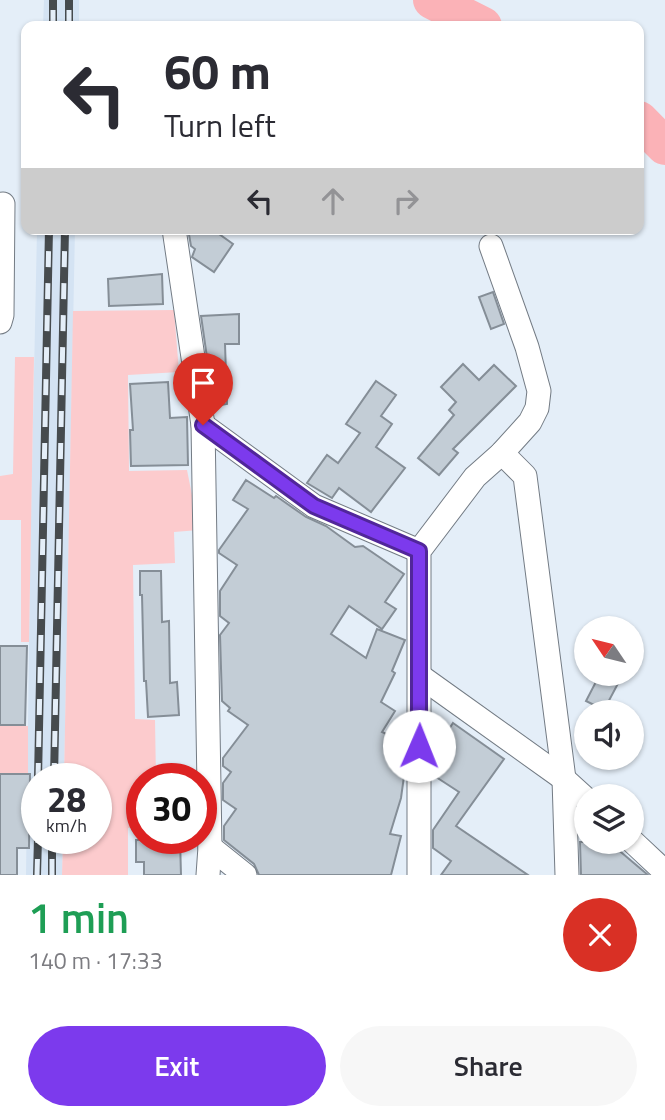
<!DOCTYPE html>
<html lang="en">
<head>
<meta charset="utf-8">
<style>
	body { margin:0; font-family:"Titillium Web",sans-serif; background:#f7f7f7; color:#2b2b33; height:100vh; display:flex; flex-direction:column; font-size:26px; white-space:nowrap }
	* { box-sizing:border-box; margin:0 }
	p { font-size:23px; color:#7c7c81 }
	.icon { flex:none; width:38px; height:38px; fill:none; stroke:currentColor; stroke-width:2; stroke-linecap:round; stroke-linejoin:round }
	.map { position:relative; height:875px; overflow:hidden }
	.drawer { display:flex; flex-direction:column; background:#fff; flex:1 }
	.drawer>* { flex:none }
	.guide { position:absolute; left:21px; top:21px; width:623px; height:214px; border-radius:14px; box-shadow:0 2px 5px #0004; background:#fff; color:#2b2b33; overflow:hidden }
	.needle { width:46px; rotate:305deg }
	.controls { position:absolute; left:574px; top:616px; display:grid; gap:14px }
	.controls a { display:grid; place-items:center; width:70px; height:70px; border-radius:50%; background:#fff; box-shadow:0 2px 5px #0004; font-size:35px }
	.speed { position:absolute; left:21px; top:763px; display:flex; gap:14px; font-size:35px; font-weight:700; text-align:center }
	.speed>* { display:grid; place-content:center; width:91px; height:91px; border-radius:50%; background:#fff; box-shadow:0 2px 5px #0004; line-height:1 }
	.speed small { font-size:18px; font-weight:400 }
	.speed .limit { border:10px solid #d22; background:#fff; color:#111 }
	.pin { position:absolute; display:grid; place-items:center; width:60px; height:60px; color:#fff; margin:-72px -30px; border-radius:50% 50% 50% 0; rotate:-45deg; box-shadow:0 0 7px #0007 }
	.pin .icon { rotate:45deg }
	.me { position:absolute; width:77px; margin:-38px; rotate:1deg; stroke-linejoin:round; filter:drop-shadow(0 0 5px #0008) }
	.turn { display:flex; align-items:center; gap:24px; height:147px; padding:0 28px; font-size:32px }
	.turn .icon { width:91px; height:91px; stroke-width:2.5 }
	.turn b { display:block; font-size:49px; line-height:60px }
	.lanes { display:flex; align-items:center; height:66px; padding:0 28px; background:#0003; justify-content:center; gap:35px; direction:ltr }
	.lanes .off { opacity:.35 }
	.round { display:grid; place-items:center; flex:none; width:74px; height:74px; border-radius:37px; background:#f7f7f7 }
	.summary { display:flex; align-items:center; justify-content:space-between; height:119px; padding:0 28px }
	h1 { font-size:42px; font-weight:600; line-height:52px; color:#1e9e55 }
	.cta { display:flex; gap:14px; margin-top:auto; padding:14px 28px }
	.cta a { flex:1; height:80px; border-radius:42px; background:#7c3aed; color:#fff; font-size:28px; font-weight:600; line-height:80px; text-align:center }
	.cta a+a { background:#f7f7f7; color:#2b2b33 }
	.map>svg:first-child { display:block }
	.built { fill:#d4e3f3 }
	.green { fill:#fccbcd }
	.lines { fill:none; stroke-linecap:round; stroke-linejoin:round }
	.river { stroke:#fbb2b7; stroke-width:38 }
	.building { fill:#c3cdd6; stroke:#858e97; stroke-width:2 }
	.minor-casing { stroke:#737b84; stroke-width:25 }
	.minor { stroke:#fff; stroke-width:23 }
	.rail-casing { stroke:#464b4e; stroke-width:8 }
	.rail { stroke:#e4eef8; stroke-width:5; stroke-dasharray:16; stroke-linecap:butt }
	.route-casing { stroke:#51269a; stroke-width:18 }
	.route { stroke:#7c3aed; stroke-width:12 }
</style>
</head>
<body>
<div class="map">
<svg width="665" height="875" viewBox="0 0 665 875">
	<rect width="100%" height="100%" fill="#e4eef8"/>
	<g class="built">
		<path d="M 44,0 L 79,0 L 79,26 L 43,26 Z"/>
		<path d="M 37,229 L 75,229 L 64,779 L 37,779 L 37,838 L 63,838 L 62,875 L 26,875 L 30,569 Z"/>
	</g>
	<g class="green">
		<path d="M 174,310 L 179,372 L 128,375 L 129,471 L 187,470 L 199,530 L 174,532 L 175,563 L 133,565 L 135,719 L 155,720 L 156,779 L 142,779 L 142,828 L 128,828 L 128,875 L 62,875 L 63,838 L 96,838 L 96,779 L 64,779 L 73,311 Z"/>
		<path d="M 15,357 L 34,357 L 29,642 L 21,642 L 21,520 L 0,520 L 0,476 L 13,474 Z"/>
		<rect x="0" y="726" width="28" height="47"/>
	</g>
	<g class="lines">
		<g class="river">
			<path d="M 432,0 L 483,26"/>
			<path d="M 639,120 L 665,146"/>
		</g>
	</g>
	<g class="building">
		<path d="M 188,229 L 212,229 L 233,244 L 214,272 L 192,257 L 195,249 L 191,246 Z"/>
		<path d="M 162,274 L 163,304 L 109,306 L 108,279 Z"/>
		<path d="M 493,292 L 504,324 L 491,329 L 479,297 Z"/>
		<path d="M 239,314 L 239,344 L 225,344 L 227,404 L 214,406 L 201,316 Z"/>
		<path d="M 463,364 L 479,380 L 494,365 L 516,386 L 453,449 L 458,453 L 439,475 L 418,458 L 454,415 L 449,410 L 456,402 L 441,387 Z"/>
		<path d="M 376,381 L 396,395 L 381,416 L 392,424 L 376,447 L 405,468 L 371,512 L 339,488 L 332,498 L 307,483 L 327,455 L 338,463 L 360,433 L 346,424 Z"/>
		<path d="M 168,382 L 170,418 L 187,417 L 188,465 L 131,466 L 130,430 L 133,430 L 130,384 Z"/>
		<path d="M 246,480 L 274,498 L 276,496 L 306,517 L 326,526 L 355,547 L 363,546 L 404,574 L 385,602 L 396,609 L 382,629 L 349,606 L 331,634 L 366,658 L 377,629 L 405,640 L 392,671 L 395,673 L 381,702 L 395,711 L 382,732 L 405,742 L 405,769 L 401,798 L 390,834 L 401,836 L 391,875 L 259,875 L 254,864 L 224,840 L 224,826 L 236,809 L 223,800 L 223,783 L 231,772 L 223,766 L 223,758 L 248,725 L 228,711 L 230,708 L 222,701 L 220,635 L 229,623 L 220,616 L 220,591 L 237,565 L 219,553 L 219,550 L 248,509 L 233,500 Z"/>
		<path d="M 140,571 L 161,571 L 162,622 L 169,621 L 170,683 L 177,682 L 179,715 L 148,717 L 146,681 L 144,681 L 142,595 L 140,595 Z"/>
		<path d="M 0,646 L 27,646 L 25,725 L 0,725 Z"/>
		<path d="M 600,674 L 623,674 L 604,710 L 586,701 Z"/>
		<path d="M 453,723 L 504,759 L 456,826 L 528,875 L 441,875 L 451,861 L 433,848 L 433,830 L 459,792 L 433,775 L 433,748 L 435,744 L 438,746 Z"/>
		<path d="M 0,774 L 30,774 L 29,848 L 17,848 L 17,875 L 0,875 Z"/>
		<path d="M 180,839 L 181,875 L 144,875 L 144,862 L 136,862 L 136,840 Z"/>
		<path d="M 580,842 L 609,842 L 648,875 L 581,875 Z"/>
	</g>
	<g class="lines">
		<defs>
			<g id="minor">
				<path d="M 174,229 L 203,425 L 210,847 L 208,875"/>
				<path d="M 0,322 L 2,315 L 3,204"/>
				<path d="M 203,425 L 314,506 L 419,551"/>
				<path d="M 502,453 L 525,476 L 564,779 L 567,875"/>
				<path d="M 420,676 L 564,779 L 586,799"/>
				<path d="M 632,841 L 665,872"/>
				<path d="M 210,847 L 245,875"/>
				<path d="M 419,875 L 419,551 L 475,477 L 502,453 L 530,422 L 537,408 L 539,391 L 527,347 L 491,246"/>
			</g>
		</defs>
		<use href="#minor" class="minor-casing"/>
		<use href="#minor" class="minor"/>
		<defs>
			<g id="rail">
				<path d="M 53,26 L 53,0"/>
				<path d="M 69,26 L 69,0"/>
				<path d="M 38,779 L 49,229"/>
				<path d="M 54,779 L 65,229"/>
				<path d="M 37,875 L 38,838"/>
				<path d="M 52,875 L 52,838"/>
			</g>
		</defs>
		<use href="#rail" class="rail-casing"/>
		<use href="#rail" class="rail"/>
	</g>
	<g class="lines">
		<defs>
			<path id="route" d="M 203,425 L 314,506 L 419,551 L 419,746"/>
		</defs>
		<use href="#route" class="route-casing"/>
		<use href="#route" class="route"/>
	</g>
</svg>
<div class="controls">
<a><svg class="needle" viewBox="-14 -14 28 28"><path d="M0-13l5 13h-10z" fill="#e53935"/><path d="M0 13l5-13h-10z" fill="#7c7c81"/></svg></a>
<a><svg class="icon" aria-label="sound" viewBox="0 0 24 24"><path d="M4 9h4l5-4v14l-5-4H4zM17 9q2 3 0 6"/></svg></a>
<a><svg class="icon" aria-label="layers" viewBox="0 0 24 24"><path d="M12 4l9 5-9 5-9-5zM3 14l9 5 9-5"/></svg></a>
</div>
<div class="speed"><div>28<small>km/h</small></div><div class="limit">30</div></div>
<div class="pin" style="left:203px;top:425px;background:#d93025"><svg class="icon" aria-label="arrive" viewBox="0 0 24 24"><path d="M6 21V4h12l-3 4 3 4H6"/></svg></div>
<svg class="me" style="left:419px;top:746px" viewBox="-20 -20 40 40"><circle r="19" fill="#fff"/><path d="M0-13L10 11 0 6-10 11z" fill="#7c3aed"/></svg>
<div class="guide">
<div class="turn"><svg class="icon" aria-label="left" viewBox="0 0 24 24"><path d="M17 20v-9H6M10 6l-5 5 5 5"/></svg><div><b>60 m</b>Turn left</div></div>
<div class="lanes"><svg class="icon" aria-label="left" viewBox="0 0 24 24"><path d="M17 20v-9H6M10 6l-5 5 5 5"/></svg><svg class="icon off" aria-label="ahead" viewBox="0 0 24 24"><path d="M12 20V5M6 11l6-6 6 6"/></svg><svg class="icon off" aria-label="right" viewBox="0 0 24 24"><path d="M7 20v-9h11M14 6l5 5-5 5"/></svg></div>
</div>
</div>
<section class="drawer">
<div class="summary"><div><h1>1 min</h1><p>140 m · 17:33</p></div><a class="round" style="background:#d93025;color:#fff"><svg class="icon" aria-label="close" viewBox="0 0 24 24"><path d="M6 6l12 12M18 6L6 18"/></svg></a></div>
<div class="cta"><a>Exit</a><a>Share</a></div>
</section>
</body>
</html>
